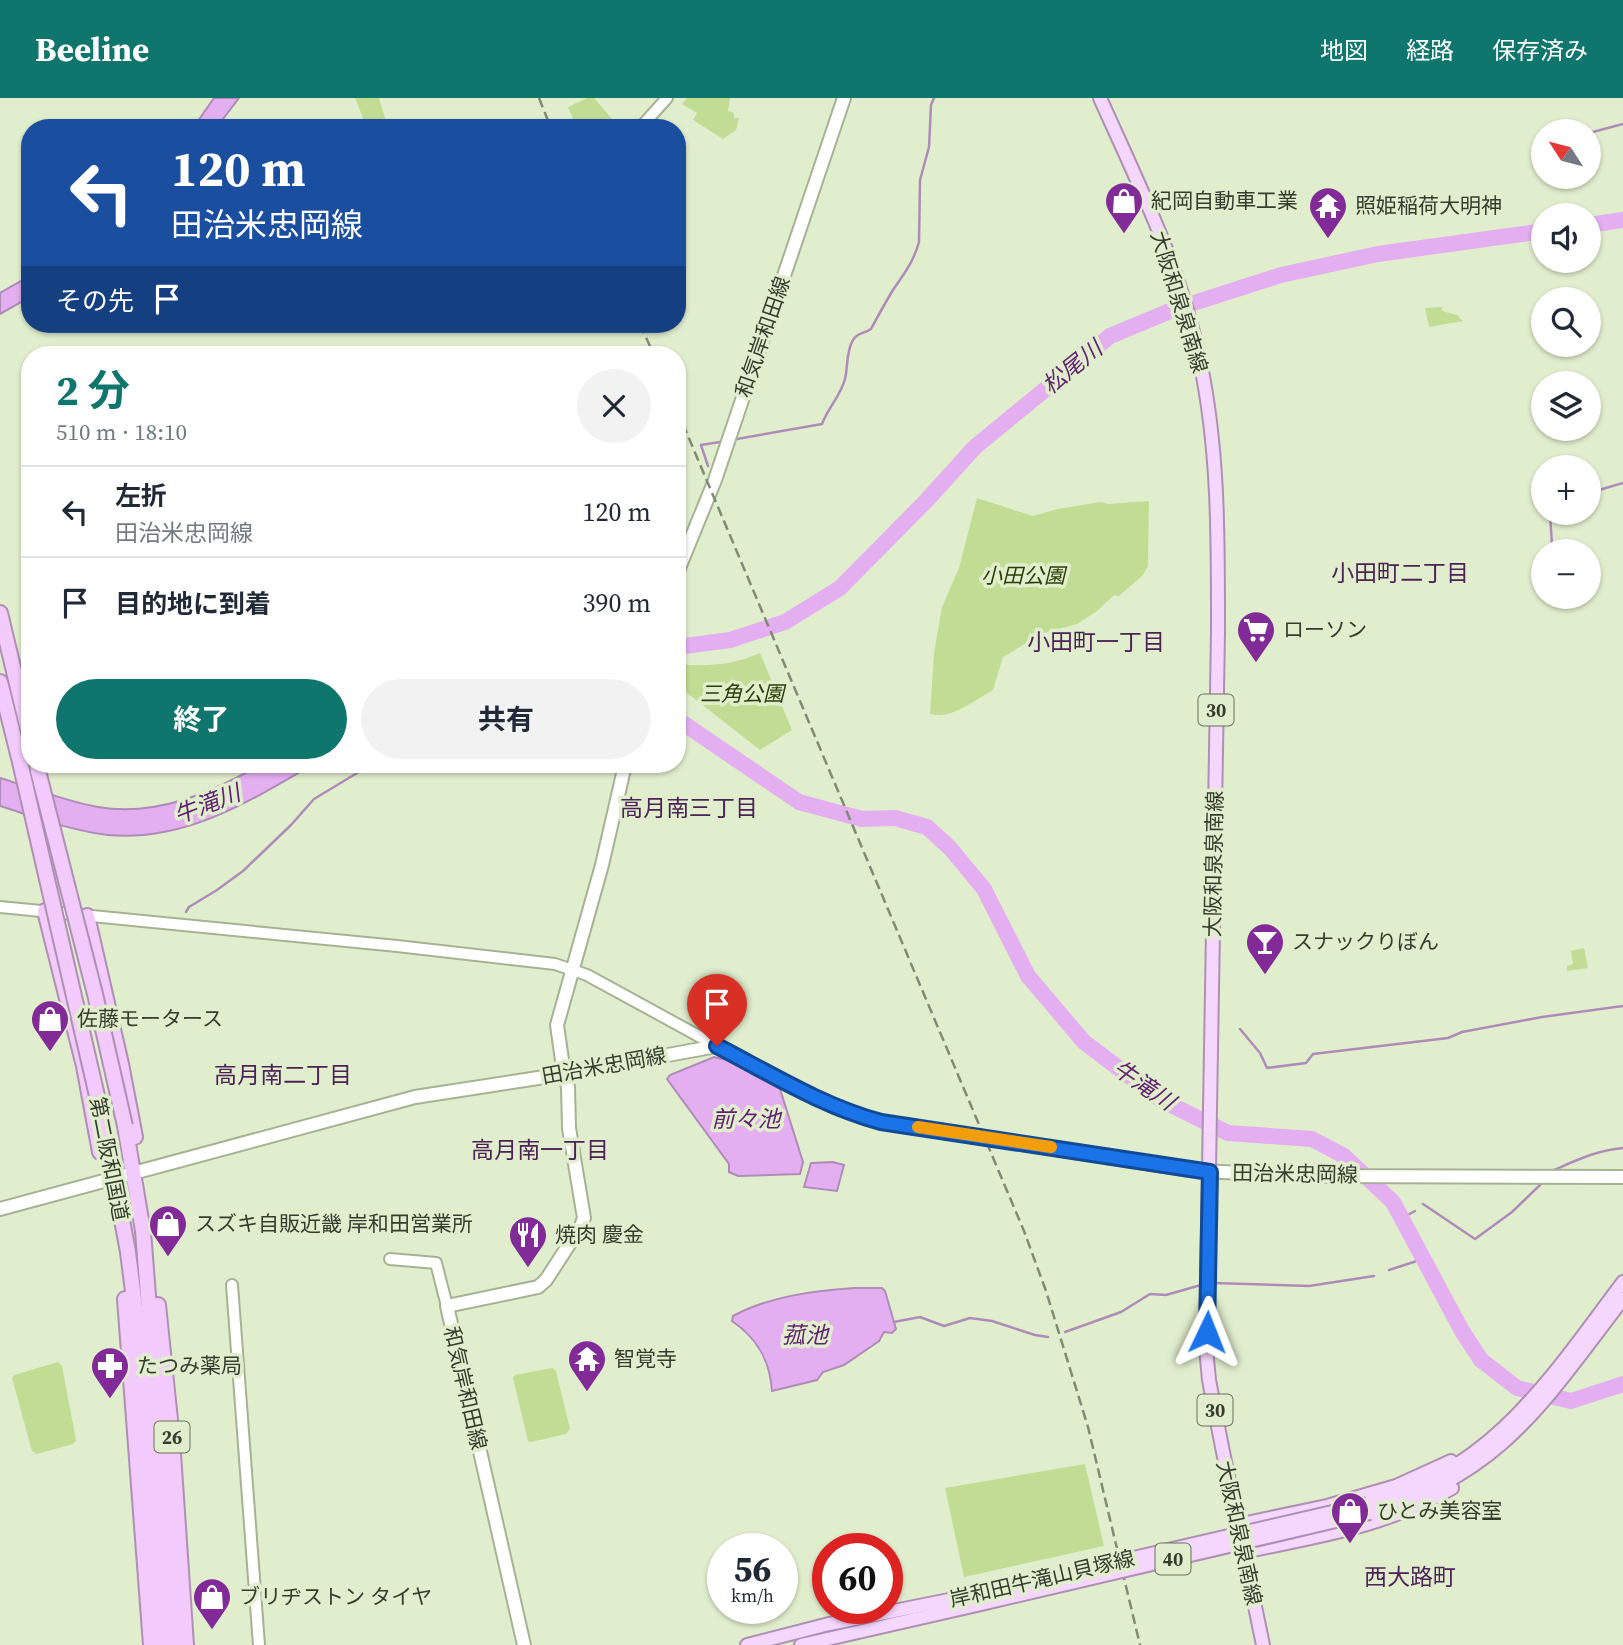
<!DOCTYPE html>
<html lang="ja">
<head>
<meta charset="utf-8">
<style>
	body { margin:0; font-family:"Source Serif 4","Noto Sans JP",serif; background:#f2f2f3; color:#1f2937; height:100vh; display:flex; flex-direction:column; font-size:26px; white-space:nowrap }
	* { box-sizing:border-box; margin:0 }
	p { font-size:23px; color:#747a83 }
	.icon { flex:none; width:38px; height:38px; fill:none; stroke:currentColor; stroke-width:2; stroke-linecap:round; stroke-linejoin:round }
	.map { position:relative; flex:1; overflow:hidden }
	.side { position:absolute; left:21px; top:248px; width:665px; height:427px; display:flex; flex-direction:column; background:#fff; border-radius:28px; box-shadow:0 2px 5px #0004 }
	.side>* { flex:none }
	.top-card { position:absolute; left:21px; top:21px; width:665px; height:214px; border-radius:28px; box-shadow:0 2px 5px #0004; background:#1a4fa0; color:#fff; overflow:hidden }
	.needle { width:46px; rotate:306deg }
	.controls { position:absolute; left:1531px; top:21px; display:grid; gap:14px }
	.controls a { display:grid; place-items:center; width:70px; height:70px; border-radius:50%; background:#fff; box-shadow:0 2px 5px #0004; font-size:35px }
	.speed { position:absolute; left:707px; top:1435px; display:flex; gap:14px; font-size:35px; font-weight:700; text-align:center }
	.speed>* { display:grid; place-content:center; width:91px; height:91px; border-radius:50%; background:#fff; box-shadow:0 2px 5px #0004; line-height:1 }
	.speed small { font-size:18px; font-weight:400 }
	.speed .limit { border:10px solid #d22; background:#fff; color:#111 }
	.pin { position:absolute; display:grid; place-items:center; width:60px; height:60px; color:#fff; margin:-72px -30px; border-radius:50% 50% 50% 0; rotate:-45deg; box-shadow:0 0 7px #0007 }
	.pin .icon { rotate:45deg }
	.me { position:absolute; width:77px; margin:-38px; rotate:2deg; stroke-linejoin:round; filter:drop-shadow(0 0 5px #0008) }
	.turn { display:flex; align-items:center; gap:24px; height:147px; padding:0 35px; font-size:32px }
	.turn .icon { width:91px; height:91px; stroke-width:2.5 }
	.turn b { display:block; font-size:49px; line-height:60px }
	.then { display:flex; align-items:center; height:66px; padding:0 35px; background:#0003; gap:14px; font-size:26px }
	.round { display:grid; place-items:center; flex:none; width:74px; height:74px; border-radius:37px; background:#f2f2f3 }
	.summary { display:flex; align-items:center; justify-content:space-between; height:119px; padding:0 35px }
	h1 { font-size:42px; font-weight:700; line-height:52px; color:#0f766e }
	.button { display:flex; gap:14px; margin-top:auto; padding:14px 35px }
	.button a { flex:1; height:80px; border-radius:42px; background:#0f766e; color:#fff; font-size:28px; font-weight:700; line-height:80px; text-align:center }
	.button a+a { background:#f2f2f3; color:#1f2937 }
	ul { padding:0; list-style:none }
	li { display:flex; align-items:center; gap:21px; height:91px; padding:0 35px; border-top:2px solid #e0e1e3 }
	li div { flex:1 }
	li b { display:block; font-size:26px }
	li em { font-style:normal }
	header { display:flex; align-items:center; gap:42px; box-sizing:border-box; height:98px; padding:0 35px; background:#0f766e; color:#fff }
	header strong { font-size:33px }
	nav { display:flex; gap:38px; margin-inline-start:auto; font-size:24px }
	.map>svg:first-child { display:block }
	.green { fill:#c1dd94 }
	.water { fill:#e3aff1; stroke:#af8cb7; stroke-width:2 }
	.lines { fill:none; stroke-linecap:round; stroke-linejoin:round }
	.stream { stroke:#af8cb7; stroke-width:2.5 }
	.river { stroke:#e3aff1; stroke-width:16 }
	.tertiary-casing { stroke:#a6b294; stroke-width:14 }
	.secondary-casing { stroke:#a6b294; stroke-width:16 }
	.primary-casing { stroke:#ae90b4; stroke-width:16 }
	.trunk-casing { stroke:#ae90b4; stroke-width:18 }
	.tertiary { stroke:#fff; stroke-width:10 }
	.secondary { stroke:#fff; stroke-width:12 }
	.primary { stroke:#f5d7fd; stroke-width:12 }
	.trunk { stroke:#f2cafc; stroke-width:14 }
	.rail { stroke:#818a75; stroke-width:2.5; stroke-dasharray:10 5; stroke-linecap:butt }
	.primary-bridge-casing { stroke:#ae90b4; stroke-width:16; stroke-linecap:butt }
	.trunk-bridge-casing { stroke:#ae90b4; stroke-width:18; stroke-linecap:butt }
	.primary-bridge { stroke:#f5d7fd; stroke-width:12 }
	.trunk-bridge { stroke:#f2cafc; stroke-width:14 }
	.route-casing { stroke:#114b97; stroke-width:18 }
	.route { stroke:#1a73e8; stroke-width:12 }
	.slow { stroke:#f59e0b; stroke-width:12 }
	.labels { text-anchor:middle; stroke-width:7; stroke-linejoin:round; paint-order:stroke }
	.shield { fill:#e1eece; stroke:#69715f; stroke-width:2 }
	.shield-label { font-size:19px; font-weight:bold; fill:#363c2f }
	.poi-label { font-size:21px; fill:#363c2f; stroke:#e1eece; text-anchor:start }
	.street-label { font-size:21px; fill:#363c2f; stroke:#e1eece }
	.park-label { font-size:21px; font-style:italic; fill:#2d3e04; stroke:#e1eece }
	.water-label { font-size:23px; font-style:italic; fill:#602370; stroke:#e1eece }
	.neighbourhood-label { font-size:23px; fill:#4c2257; stroke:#e1eece }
</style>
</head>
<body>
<header>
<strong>Beeline</strong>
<nav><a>地図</a><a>経路</a><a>保存済み</a></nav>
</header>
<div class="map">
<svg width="1623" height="1547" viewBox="0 0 1623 1547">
	<rect width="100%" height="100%" fill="#e1eece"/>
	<g class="green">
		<path d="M 355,0 L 379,0 L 388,30 L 367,30 Z"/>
		<path d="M 587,0 L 594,0 L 620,30 L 577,30 L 568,9 Z"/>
		<path d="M 687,0 L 730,0 L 728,13 L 734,15 L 734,20 L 739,20 L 736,32 L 723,41 L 693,22 L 697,15 L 682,6 Z"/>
		<path d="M 1442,209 L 1442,213 L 1457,217 L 1463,223 L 1429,229 L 1425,210 Z"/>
		<path d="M 977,400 L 1033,418 L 1058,411 L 1101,404 L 1109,406 L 1149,403 L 1148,468 L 1143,477 L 1119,498 L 1114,497 L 1097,513 L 1077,526 L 1041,536 L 1003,559 L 993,592 C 975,602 951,622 930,616 L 934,555 L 942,509 L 959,470 Z"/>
		<path d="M 760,555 L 792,632 L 760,652 L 677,587 L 677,566 C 706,569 734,567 760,555 Z"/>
		<path d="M 1584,850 L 1588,870 L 1567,873 L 1567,868 L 1573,866 L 1571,853 Z"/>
		<path d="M 58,1264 L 62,1268 L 76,1342 L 73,1346 L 37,1356 L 32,1353 L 12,1280 L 14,1277 Z"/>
		<path d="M 552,1270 L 556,1273 L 570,1331 L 566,1336 L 531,1344 L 528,1343 L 513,1280 L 515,1277 Z"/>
		<path d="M 1085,1366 L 1104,1448 L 964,1479 L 945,1390 Z"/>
	</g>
	<g class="water">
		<path d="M 214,0 L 239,0 L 216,30 L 193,30 Z"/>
		<path d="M 30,178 L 30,199 L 0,216 L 0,195 Z"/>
		<path d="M 260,667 L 312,667 C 249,704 184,744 108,737 C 72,733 35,719 0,708 L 0,680 C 32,690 64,703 98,709 C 155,719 211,695 260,667 Z"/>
		<path d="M 714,959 L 727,962 L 780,991 L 803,1064 L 800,1076 L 738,1078 L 729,1074 L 729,1066 L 667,981 L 670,977 Z"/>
		<path d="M 833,1064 L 844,1067 L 837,1093 L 804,1089 L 811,1065 Z"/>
		<path d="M 854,1190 L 882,1190 L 885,1193 L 896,1231 L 892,1235 L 884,1234 L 879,1243 L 844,1267 L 823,1274 L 817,1282 L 772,1293 C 770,1262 757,1240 732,1223 L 733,1218 C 770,1198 813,1193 854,1190 Z"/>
	</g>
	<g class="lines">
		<g class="stream">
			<path d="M 1589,35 L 1623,26"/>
			<path d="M 737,341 L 822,326 C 828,310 841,297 845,281 C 848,269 846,253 853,242 C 858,234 864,236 871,231 C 878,218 885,205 893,192 C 905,174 913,165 919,144 L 920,82 L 929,49 L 931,7 L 934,0"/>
			<path d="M 708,368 L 701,347 L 720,344"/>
			<path d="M 1589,395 L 1623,385"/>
			<path d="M 1550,415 L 1552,447"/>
			<path d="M 186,814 L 189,809 L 217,792 L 243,773 L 291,727 L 314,701 L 362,672"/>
			<path d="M 1240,931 L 1260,955 L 1267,970 L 1306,965 L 1313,956 L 1448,940 L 1462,934 L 1542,919 L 1623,908"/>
			<path d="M 1554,1072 C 1577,1062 1598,1052 1623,1050"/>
			<path d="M 1423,1106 L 1475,1141 L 1512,1114 L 1543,1084"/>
			<path d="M 1402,1120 L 1415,1113"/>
			<path d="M 1389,1172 L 1423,1161"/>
			<path d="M 1213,1185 L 1309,1188 L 1374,1178"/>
			<path d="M 894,1224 L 920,1219 L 944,1228 L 970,1220 L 992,1223 L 1035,1237 L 1048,1239"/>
			<path d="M 1065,1234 L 1121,1214 L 1150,1196 L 1166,1197 L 1201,1187"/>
		</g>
		<g class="river">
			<path d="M 1589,127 L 1623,122"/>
			<path d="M 677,549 L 730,542 L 785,524 L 840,490 L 926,403 L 975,349 L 1110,238 L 1175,211 L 1281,177 L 1378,156 L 1544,133"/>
			<path d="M 677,621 L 799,704 L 862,721 L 895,720 L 927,729 L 950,750 L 984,791 L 1028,878 L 1084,944 L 1161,1002 L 1228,1035 L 1312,1041 L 1344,1058 L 1393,1104 L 1462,1233 L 1481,1262 L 1517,1290 L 1571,1303 L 1623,1286"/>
		</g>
		<defs>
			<g id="tertiary">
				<path d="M 640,30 L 667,0"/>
				<path d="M 0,809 L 397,848 L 555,866 L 587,877 L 717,948"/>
				<path d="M 390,1161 L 436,1165 L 447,1208"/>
				<path d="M 232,1187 L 259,1547"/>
			</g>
			<g id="secondary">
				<path d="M 677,475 L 715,382 L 844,0"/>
				<path d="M 0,1111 L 415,999 L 564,976 L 717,948 L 812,998 L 839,1011 L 881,1024 L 1197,1073 L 1325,1078 L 1623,1079"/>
				<path d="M 524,1547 L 447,1208 L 538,1189 L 546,1182 L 581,1128 L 584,1120 L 569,1030 L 568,989 L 564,976 L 557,927 L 602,767 L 625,667"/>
			</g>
			<g id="primary">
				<path d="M 1100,0 C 1138,85 1181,171 1200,263 C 1219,353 1218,442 1218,534 L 1206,1250 L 1209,1282 L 1222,1349 L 1263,1547"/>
				<path d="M 1367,1406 C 1492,1374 1551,1280 1623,1184"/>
				<path d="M 1370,1415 C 1502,1377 1544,1303 1623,1201"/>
				<path d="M 1237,1427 L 1327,1408 L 1396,1388 L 1451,1363"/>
				<path d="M 1243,1454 C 1314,1439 1389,1428 1452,1390"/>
				<path d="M 747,1547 L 829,1526 L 974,1497"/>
				<path d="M 801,1547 L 977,1507"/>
			</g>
			<g id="trunk">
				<path d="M 0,515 L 30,640"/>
				<path d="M 0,584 L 20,664"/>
				<path d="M 45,813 L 84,968 L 100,1054"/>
				<path d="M 87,818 L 121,966 L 135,1039"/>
				<path d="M 125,1028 L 143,1133 L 175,1547"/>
				<path d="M 106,1037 L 128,1154 L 141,1257 L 163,1547"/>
				<path d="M 125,1201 L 151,1547"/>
				<path d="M 158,1207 L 172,1341 L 186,1547"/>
			</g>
		</defs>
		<use href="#tertiary" class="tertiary-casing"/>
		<use href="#secondary" class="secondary-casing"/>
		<use href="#primary" class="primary-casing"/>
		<use href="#trunk" class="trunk-casing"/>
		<use href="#tertiary" class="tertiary"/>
		<use href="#secondary" class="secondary"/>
		<use href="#primary" class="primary"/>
		<use href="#trunk" class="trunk"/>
		<g class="rail">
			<path d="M 539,0 L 551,30"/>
			<path d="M 640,226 L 654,257"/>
			<path d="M 677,312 L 1024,1133 L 1046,1193 L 1088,1329 L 1140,1547"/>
		</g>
		<defs>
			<g id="primary-bridge">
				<path d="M 974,1497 L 1367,1406"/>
				<path d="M 977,1507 L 1370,1415"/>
			</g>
			<g id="trunk-bridge">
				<path d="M 20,664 L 106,1037"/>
				<path d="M 38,673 L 95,896 L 125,1028"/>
			</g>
		</defs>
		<use href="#primary-bridge" class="primary-bridge-casing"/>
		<use href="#trunk-bridge" class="trunk-bridge-casing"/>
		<use href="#primary-bridge" class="primary-bridge"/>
		<use href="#trunk-bridge" class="trunk-bridge"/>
	</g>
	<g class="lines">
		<defs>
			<path id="route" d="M 717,948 C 771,976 822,1008 881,1024 L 1210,1074 L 1207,1234"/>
		</defs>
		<use href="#route" class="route-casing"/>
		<use href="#route" class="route"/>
		<path class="slow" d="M 918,1029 L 1051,1049"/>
	</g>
	<defs>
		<symbol id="shop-pin" viewBox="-11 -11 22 30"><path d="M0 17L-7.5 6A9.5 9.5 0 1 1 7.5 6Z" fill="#822b98" stroke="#e1eece"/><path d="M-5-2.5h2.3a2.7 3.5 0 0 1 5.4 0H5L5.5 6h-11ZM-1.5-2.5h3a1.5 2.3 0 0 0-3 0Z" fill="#fff"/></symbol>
		<symbol id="temple-pin" viewBox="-11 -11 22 30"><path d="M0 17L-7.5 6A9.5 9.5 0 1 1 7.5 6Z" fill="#822b98" stroke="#e1eece"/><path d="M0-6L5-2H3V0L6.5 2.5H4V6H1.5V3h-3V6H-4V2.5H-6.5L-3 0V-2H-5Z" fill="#fff"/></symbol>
		<symbol id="supermarket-pin" viewBox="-11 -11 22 30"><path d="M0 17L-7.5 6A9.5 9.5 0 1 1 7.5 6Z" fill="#822b98" stroke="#e1eece"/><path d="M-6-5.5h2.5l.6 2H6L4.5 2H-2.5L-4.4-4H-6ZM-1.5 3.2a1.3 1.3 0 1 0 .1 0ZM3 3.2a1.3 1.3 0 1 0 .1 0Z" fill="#fff"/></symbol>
		<symbol id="bar-pin" viewBox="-11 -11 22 30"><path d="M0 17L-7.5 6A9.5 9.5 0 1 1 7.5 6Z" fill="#822b98" stroke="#e1eece"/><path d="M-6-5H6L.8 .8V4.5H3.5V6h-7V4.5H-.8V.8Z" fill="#fff"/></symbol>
		<symbol id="restaurant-pin" viewBox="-11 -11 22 30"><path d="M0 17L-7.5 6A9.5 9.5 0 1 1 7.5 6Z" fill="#822b98" stroke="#e1eece"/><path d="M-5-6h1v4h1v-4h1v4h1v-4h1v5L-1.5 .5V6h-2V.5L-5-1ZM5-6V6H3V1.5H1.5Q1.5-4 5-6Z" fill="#fff"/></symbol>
		<symbol id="pharmacy-pin" viewBox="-11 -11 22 30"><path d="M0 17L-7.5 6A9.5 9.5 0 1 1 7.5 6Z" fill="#822b98" stroke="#e1eece"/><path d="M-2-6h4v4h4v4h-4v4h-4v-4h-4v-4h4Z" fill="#fff"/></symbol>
	</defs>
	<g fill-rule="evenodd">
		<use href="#shop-pin" x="1102" y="81" width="44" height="60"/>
		<use href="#temple-pin" x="1306" y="86" width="44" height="60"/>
		<use href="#supermarket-pin" x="1234" y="510" width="44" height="60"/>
		<use href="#bar-pin" x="1243" y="822" width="44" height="60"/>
		<use href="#shop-pin" x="28" y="899" width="44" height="60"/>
		<use href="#shop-pin" x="146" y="1104" width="44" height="60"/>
		<use href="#restaurant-pin" x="506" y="1115" width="44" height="60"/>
		<use href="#temple-pin" x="565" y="1239" width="44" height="60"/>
		<use href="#pharmacy-pin" x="88" y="1246" width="44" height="60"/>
		<use href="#shop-pin" x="1328" y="1391" width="44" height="60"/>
		<use href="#shop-pin" x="190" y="1477" width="44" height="60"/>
	</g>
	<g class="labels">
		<g class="shield">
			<rect x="1198.5" y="596.5" width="35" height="31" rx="5"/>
			<rect x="1197.5" y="1296.5" width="35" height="31" rx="5"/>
			<rect x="154.5" y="1323.5" width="35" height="31" rx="5"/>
			<rect x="1155.5" y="1445.5" width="35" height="31" rx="5"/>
		</g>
		<g class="shield-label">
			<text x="1216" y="619">30</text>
			<text x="1215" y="1319">30</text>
			<text x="172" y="1346">26</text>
			<text x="1173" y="1468">40</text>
		</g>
		<g class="poi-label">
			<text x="1151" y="110">紀岡自動車工業</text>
			<text x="1355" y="115">照姫稲荷大明神</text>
			<text x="1283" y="539">ローソン</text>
			<text x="1292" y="851">スナックりぼん</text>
			<text x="77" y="928">佐藤モータース</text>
			<text x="195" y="1133">スズキ自販近畿 岸和田営業所</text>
			<text x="555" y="1144">焼肉 慶金</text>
			<text x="614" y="1268">智覚寺</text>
			<text x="137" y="1275">たつみ薬局</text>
			<text x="1377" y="1420">ひとみ美容室</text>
			<text x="239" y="1506">ブリヂストン タイヤ</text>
		</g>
		<g class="street-label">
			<text transform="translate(1179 204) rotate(73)" y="7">大阪和泉泉南線</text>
			<text transform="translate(763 239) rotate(-71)" y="7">和気岸和田線</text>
			<text transform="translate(1214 766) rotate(-89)" y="7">大阪和泉泉南線</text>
			<text transform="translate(604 968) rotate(-10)" y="7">田治米忠岡線</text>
			<text transform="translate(109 1061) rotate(79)" y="7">第二阪和国道</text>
			<text transform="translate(1295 1076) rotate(1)" y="7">田治米忠岡線</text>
			<text transform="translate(465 1290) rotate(77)" y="7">和気岸和田線</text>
			<text transform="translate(1239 1435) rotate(78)" y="7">大阪和泉泉南線</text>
			<text transform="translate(1042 1481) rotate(-13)" y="7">岸和田牛滝山貝塚線</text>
		</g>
		<g class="park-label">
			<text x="1023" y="485">小田公園</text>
			<text x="742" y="603">三角公園</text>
		</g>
		<g class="water-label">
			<text transform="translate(1072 269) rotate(-39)" y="8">松尾川</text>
			<text transform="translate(207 706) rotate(-21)" y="8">牛滝川</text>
			<text transform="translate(1144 987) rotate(34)" y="8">牛滝川</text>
			<text x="746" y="1029">前々池</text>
			<text x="805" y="1245">菰池</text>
		</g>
		<g class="neighbourhood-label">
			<text x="1400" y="483">小田町二丁目</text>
			<text x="1096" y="552">小田町一丁目</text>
			<text x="689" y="718">高月南三丁目</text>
			<text x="283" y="985">高月南二丁目</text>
			<text x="540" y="1060">高月南一丁目</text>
			<text x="1410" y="1487">西大路町</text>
		</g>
	</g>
</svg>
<div class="controls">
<a><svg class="needle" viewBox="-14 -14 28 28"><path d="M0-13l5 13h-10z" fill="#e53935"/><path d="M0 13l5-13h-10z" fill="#747a83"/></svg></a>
<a><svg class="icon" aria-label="sound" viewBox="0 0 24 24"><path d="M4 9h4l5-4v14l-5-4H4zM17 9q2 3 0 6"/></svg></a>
<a><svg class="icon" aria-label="search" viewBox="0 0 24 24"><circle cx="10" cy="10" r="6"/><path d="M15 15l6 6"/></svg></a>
<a><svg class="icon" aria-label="layers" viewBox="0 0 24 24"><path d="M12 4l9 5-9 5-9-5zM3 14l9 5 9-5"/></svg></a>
<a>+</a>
<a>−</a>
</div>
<div class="speed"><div>56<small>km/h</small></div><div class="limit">60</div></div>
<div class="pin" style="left:717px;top:948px;background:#d93025"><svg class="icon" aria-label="arrive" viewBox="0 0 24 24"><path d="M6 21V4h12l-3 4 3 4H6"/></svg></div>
<svg class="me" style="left:1207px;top:1234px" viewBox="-20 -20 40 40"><path d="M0-17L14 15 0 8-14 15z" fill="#1a73e8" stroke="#fff" stroke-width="4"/></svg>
<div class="top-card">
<div class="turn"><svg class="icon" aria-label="left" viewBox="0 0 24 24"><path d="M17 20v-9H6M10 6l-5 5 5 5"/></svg><div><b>120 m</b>田治米忠岡線</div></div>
<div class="then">その先<svg class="icon" aria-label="arrive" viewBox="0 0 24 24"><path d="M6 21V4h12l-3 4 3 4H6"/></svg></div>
</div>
<section class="side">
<div class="summary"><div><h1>2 分</h1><p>510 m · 18:10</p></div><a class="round"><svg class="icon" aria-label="close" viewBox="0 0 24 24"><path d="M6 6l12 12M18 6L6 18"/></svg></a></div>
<ul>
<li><svg class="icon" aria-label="left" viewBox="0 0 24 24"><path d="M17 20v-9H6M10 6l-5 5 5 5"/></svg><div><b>左折</b><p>田治米忠岡線</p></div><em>120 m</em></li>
<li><svg class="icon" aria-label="arrive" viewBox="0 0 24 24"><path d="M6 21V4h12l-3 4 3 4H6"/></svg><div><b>目的地に到着</b></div><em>390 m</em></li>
</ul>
<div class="button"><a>終了</a><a>共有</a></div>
</section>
</div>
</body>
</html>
